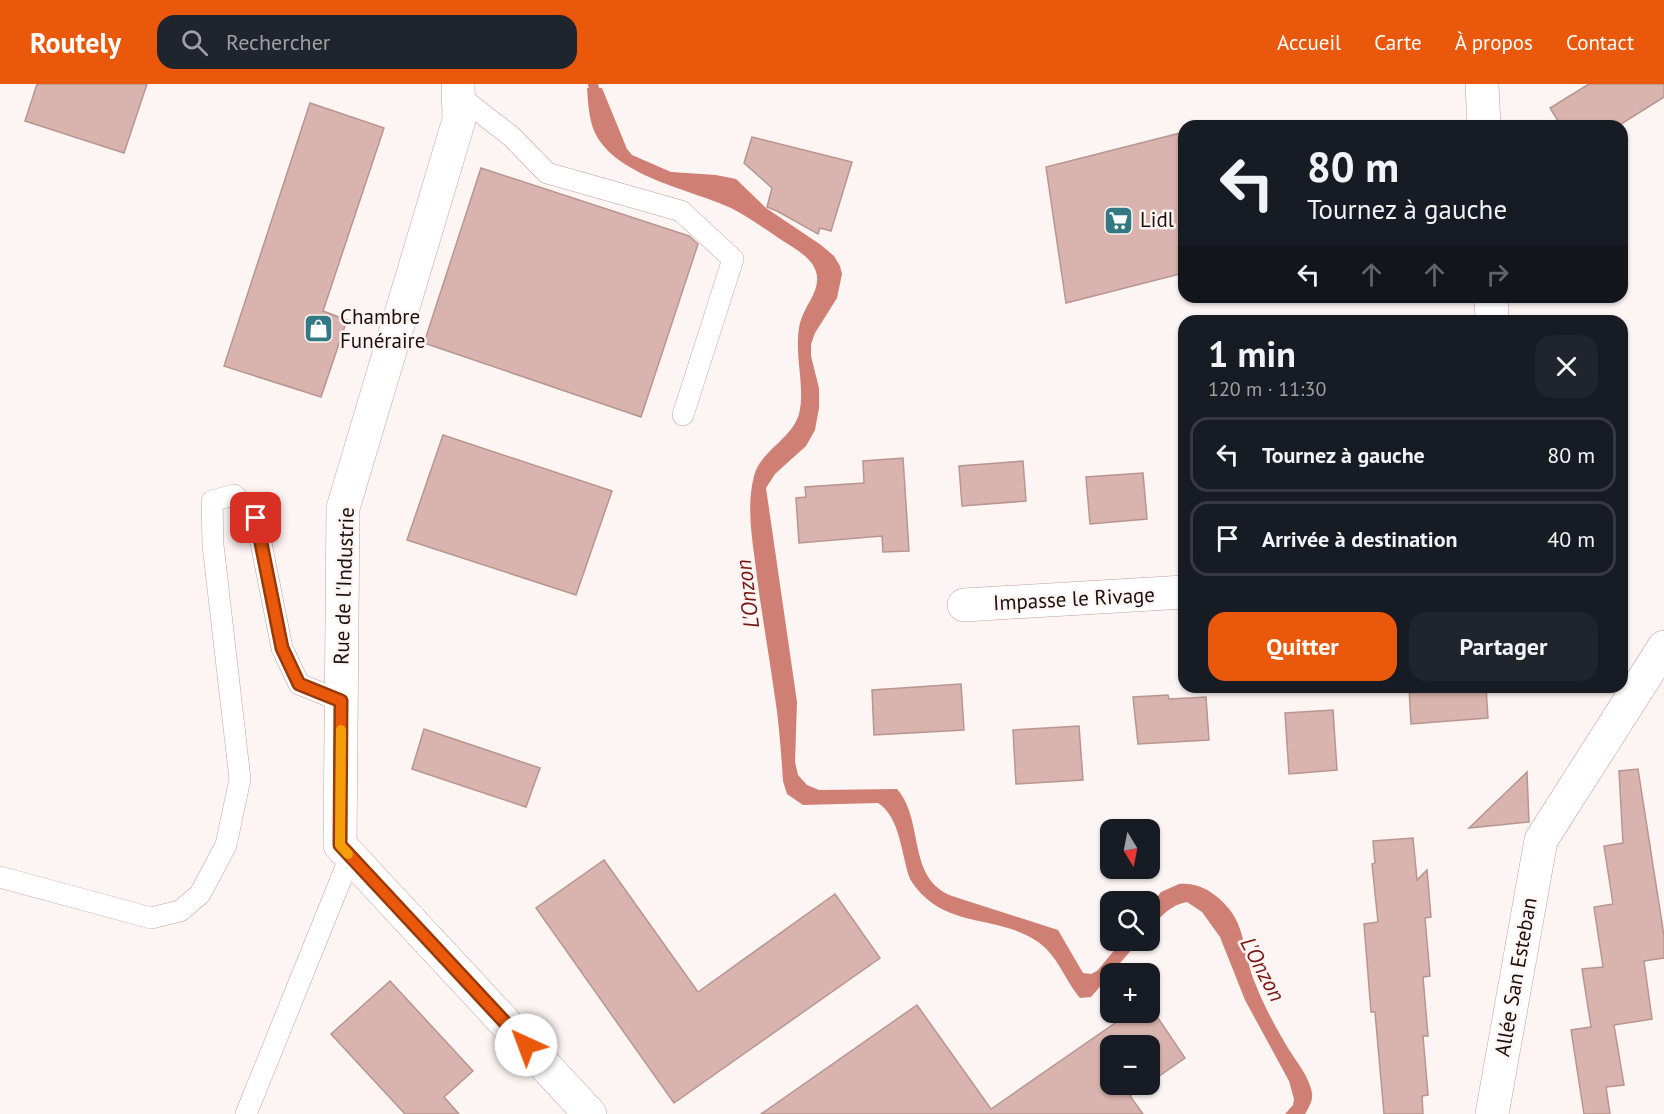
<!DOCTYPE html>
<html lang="fr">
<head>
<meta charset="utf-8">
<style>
	body { margin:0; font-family:"PT Sans",sans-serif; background:#20242c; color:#f1f3f6; height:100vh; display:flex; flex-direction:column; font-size:22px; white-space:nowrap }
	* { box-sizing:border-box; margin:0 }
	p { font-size:20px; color:#9ea1a6 }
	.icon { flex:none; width:33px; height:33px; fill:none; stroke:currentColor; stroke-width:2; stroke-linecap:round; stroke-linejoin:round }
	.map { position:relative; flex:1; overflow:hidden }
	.side { position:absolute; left:1178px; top:231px; width:450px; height:378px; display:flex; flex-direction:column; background:#171b24; border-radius:18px; box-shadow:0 2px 4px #0004 }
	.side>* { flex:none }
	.hud { position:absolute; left:1178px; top:36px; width:450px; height:183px; border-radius:18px; box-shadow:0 2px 4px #0004; background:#171b24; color:#f1f3f6; overflow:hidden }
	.needle { width:39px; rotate:170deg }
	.fabs { position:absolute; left:1100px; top:735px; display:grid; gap:12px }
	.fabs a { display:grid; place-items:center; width:60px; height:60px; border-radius:12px; background:#171b24; box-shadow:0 2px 4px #0004; font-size:30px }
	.pin { position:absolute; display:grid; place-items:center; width:51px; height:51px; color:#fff; margin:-26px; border-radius:12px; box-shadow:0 3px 9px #0006 }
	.me { position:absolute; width:66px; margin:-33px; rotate:317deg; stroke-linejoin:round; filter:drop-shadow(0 0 4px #0008) }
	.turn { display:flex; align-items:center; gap:21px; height:126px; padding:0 30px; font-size:27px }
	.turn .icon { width:78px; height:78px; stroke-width:2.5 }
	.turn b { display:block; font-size:42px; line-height:51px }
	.lanes { display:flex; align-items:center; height:57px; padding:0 30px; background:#0003; justify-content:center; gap:30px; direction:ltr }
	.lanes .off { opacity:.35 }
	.round { display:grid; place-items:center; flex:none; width:63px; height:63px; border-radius:18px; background:#20242c }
	.headline { display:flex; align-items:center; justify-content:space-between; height:102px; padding:0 30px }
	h1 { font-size:36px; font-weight:700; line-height:45px }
	.action { display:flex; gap:12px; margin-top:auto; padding:12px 30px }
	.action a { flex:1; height:69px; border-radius:18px; background:#ea580c; color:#fff; font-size:24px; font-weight:700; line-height:69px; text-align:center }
	.action a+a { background:#20242c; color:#f1f3f6 }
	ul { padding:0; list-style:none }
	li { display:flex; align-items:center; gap:18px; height:75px; margin:0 12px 9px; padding:0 18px; border:3px solid #363941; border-radius:18px }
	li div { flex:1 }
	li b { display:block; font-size:22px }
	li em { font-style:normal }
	header { display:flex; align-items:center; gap:36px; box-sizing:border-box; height:84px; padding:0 30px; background:#ea580c; color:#fff }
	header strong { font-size:28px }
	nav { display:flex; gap:33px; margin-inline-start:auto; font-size:21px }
	.search { width:420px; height:54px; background:#20242c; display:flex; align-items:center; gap:15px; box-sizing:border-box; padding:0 21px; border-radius:18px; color:#9ea1a6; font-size:22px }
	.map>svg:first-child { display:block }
	.water { fill:#d07f74 }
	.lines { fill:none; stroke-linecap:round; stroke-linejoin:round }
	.stream { stroke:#d07f74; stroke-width:10 }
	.building { fill:#d9b4ae; stroke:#b9958f; stroke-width:1.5 }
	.lane-casing { stroke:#c5a19b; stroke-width:22 }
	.street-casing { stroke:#c5a19b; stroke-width:34 }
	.lane { stroke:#fff; stroke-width:21 }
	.street { stroke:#fff; stroke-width:33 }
	.route-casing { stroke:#983908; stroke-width:15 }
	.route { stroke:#ea580c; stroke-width:10 }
	.slow { stroke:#f59e0b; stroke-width:10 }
	.labels { text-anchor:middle; stroke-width:5; stroke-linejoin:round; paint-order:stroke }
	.poi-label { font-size:21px; fill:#1d100e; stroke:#fdf5f3; text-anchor:start }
	.street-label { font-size:21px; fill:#1d100e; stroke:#fdf5f3 }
	.water-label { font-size:22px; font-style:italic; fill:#781712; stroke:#fdf5f3 }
</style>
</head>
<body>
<header>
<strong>Routely</strong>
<div class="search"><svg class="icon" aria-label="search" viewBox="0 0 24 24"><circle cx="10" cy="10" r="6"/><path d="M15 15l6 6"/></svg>Rechercher</div>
<nav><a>Accueil</a><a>Carte</a><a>À propos</a><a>Contact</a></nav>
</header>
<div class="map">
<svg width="1664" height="1030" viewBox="0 0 1664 1030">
	<rect width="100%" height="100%" fill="#fdf5f3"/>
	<g class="water">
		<path d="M 587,4 L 602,4 L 627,65 L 632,71 L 671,88 L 716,91 L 736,95 L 766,124 L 821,161 L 834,172 L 840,182 L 842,190 L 837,214 L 815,249 L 811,260 L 811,272 L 819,304 L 819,324 L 815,346 L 806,362 L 775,390 L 766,404 L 797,618 L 795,678 L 798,691 L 807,701 L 819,706 L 897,705 C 925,737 906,794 952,812 L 1058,846 L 1083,889 L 1091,890 L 1097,887 L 1122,857 L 1139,857 L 1091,913 L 1080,914 C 1064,895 1057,869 1035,856 C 992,829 942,846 910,795 C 901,771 901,734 878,719 L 803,721 L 787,710 L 783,697 C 781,667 779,637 774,607 C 768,564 760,521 755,477 C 751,448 747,420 754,392 C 760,367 792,355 799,330 C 806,302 793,269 800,239 C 805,219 826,203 813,181 C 805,169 789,161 777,153 C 762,143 747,132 731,124 C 690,105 617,93 595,49 C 589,36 588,19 587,4 Z"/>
		<path d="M 1179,800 C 1200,798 1217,810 1230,826 C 1246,847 1245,876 1255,899 C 1264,922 1276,944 1288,964 C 1297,979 1309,992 1312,1009 C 1313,1017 1309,1023 1305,1030 L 1285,1030 L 1293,1021 L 1294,1015 L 1289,997 L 1245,916 L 1220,853 L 1202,828 L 1187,818 C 1170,821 1160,833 1149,846 L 1149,824 L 1161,808 Z"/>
	</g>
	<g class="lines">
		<path class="stream" d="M 593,0 L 597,18"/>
	</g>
	<g class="building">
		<path d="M 37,0 L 147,0 L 124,69 L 25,37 Z"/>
		<path d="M 1589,0 L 1664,0 L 1664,13 L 1618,42 L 1561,42 L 1550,24 Z"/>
		<path d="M 310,19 L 384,44 L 323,227 L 347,236 L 321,313 L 224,282 Z"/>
		<path d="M 1184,48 L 1184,189 L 1066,219 L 1046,83 Z"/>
		<path d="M 752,53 L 852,78 L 831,147 L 820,144 L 818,150 L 777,127 L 767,123 L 772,104 L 744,79 Z"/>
		<path d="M 481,84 L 689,152 L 698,160 L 641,333 L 424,259 Z"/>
		<path d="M 443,351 L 612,407 L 576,511 L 407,456 Z"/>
		<path d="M 903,374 L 909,467 L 883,468 L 882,452 L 799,459 L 796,414 L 806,413 L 805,403 L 864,399 L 863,377 Z"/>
		<path d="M 1023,377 L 1026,417 L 962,422 L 959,382 Z"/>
		<path d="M 1143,389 L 1147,435 L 1090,440 L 1086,393 Z"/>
		<path d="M 961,600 L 964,646 L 874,651 L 872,606 Z"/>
		<path d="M 1409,603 L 1486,603 L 1488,634 L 1411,640 Z"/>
		<path d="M 1168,611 L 1169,615 L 1206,613 L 1209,656 L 1138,660 L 1133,613 Z"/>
		<path d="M 1333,626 L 1337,686 L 1289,690 L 1285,629 Z"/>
		<path d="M 1079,642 L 1083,696 L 1016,700 L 1013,646 Z"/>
		<path d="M 424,645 L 540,684 L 526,723 L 412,685 Z"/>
		<path d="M 1638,685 L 1664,852 L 1664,874 L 1644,877 L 1652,935 L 1614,941 L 1624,1001 L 1606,1003 L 1610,1030 L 1584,1030 L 1571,946 L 1591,943 L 1582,885 L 1603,883 L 1594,823 L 1613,820 L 1604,762 L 1623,759 L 1619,687 Z"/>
		<path d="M 1527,688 L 1529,738 L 1469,744 Z"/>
		<path d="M 1413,754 L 1417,796 L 1427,786 L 1431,833 L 1425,834 L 1430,892 L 1423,893 L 1428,952 L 1423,952 L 1428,1011 L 1422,1012 L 1423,1030 L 1384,1030 L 1375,928 L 1371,928 L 1364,840 L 1378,838 L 1372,780 L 1375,779 L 1373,757 Z"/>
		<path d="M 604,776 L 698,908 L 835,810 L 880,874 L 674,1019 L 536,824 Z"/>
		<path d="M 390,897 L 473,987 L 444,1013 L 459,1030 L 405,1030 L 331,950 Z"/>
		<path d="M 917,921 L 991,1025 L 1131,928 L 1154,928 L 1185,974 L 1149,999 L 1149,962 L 1110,962 L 1110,1000 L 1146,1000 L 1130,1012 L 1143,1030 L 761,1030 Z"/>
	</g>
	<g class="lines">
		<defs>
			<g id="lane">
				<path d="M 458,11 L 512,53 L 547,89 L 681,127 L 733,175 L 683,331"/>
				<path d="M 0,793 L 151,834 L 180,827 L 200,810 L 226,761 L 240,695 L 213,461 L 212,417 L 234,411 L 256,434 L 282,564 L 299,600 L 341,617"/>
				<path d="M 246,1030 L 350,773"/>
			</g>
			<g id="street">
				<path d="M 458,0 L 459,36 L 343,424 L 340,761 L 590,1030"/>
				<path d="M 1482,0 L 1484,42"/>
				<path d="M 1491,213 L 1492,237"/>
				<path d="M 964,521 L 1184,508"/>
				<path d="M 1492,1030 L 1541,756 L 1664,563"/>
			</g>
		</defs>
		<use href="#lane" class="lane-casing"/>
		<use href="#street" class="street-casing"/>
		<use href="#lane" class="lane"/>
		<use href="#street" class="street"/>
	</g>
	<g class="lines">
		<defs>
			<path id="route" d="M 256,434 L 282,564 L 299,600 L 341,617 L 340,761 L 526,961"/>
		</defs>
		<use href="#route" class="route-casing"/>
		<use href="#route" class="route"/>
		<path class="slow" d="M 341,646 L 340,761 L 348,770"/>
	</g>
	<defs>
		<symbol id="supermarket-square" viewBox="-11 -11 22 22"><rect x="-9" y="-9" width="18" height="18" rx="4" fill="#327984" stroke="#fdf5f3"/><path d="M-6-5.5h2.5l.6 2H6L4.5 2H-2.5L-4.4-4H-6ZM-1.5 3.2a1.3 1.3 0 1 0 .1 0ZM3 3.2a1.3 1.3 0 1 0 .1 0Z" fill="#fff"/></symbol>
		<symbol id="shop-square" viewBox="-11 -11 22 22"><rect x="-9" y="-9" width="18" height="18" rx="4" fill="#327984" stroke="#fdf5f3"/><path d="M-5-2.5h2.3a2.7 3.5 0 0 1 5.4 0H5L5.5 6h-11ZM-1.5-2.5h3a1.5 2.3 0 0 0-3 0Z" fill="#fff"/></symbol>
	</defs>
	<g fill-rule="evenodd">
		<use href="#supermarket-square" x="1102" y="120" width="33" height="33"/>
		<use href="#shop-square" x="302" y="228" width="33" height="33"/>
	</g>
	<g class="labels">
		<g class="poi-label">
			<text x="1140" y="143">Lidl</text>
			<text x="340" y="240">Chambre<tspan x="340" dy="24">Funéraire</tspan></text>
		</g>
		<g class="street-label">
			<text transform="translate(344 502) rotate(-88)" y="7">Rue de l'Industrie</text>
			<text transform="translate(1074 515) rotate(-3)" y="7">Impasse le Rivage</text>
			<text transform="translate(1516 893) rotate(-80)" y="7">Allée San Esteban</text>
		</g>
		<g class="water-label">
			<text transform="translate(747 510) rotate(-97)" y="8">L'Onzon</text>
			<text transform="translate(1263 885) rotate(62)" y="8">L'Onzon</text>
		</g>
	</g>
</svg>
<div class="fabs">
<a><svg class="needle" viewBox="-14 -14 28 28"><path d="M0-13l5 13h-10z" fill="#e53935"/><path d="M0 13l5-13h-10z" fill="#9ea1a6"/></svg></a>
<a><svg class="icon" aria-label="search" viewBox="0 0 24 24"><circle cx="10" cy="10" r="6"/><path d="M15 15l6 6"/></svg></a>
<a>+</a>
<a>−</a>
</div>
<div class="pin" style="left:256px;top:434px;background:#d93025"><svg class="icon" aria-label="arrive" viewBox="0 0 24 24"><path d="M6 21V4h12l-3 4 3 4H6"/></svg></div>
<svg class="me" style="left:526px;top:961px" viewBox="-20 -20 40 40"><circle r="19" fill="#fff"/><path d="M0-13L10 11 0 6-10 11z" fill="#ea580c"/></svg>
<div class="hud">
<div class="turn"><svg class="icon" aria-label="left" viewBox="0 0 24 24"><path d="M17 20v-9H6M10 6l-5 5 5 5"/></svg><div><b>80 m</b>Tournez à gauche</div></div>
<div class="lanes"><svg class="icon" aria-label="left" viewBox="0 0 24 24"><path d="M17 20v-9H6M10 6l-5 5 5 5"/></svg><svg class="icon off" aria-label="ahead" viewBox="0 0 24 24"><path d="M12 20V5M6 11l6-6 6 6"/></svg><svg class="icon off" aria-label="ahead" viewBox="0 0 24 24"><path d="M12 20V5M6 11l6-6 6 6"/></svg><svg class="icon off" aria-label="right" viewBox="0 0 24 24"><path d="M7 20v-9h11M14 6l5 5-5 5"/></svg></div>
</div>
<section class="side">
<div class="headline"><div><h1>1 min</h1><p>120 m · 11:30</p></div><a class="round"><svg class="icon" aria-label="close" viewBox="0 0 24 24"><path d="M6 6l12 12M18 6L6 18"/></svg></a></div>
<ul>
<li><svg class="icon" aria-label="left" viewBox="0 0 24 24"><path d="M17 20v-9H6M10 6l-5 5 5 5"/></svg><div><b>Tournez à gauche</b></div><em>80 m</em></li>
<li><svg class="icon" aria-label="arrive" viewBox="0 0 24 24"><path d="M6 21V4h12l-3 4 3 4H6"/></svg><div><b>Arrivée à destination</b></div><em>40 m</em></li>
</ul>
<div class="action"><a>Quitter</a><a>Partager</a></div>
</section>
</div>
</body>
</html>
